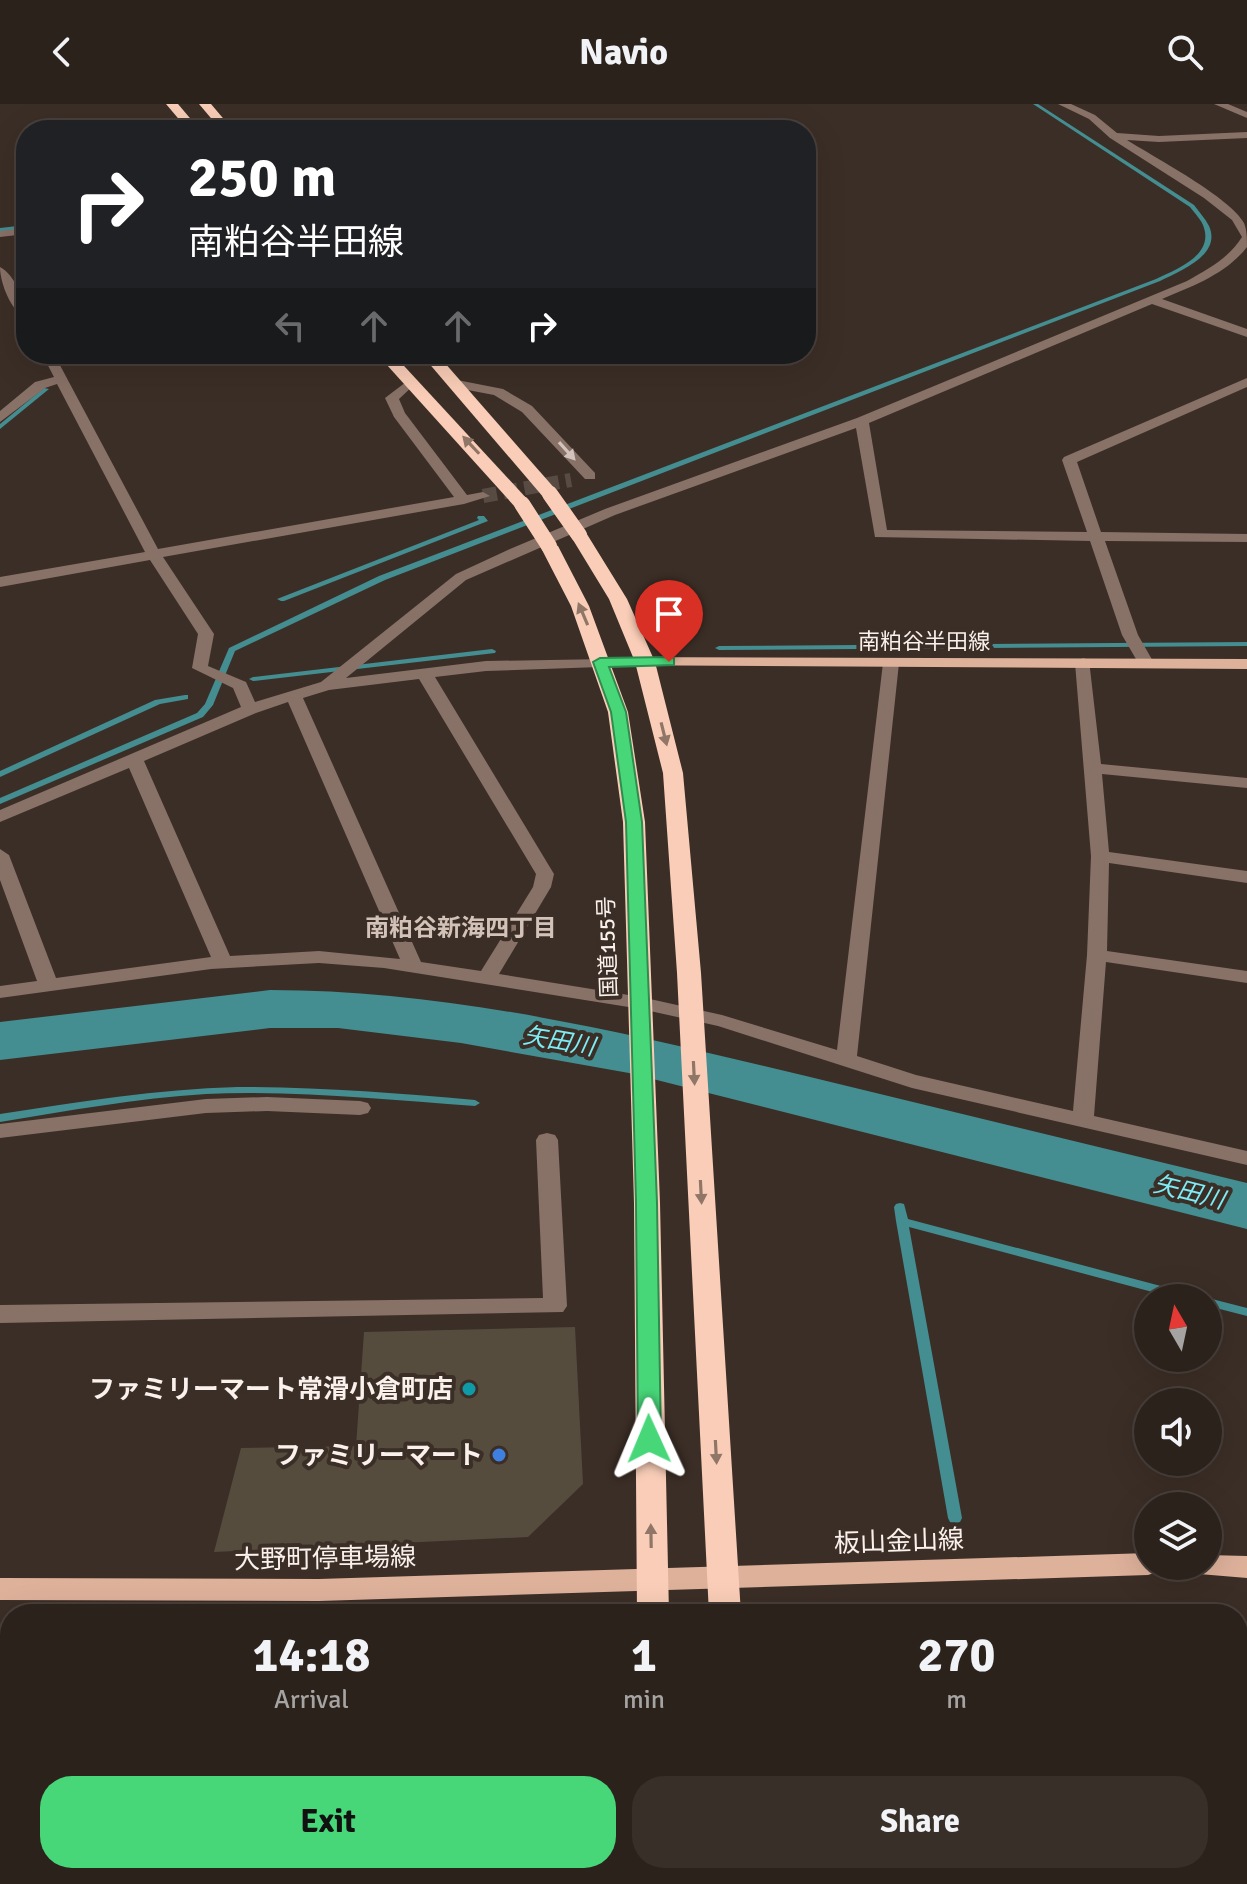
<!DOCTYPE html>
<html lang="en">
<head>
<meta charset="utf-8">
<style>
	body { margin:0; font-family:Signika,"Noto Sans JP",sans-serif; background:#382f29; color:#f1f3f6; height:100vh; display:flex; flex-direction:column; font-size:30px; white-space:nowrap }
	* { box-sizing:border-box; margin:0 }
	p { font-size:26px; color:#a6a4a3 }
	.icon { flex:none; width:44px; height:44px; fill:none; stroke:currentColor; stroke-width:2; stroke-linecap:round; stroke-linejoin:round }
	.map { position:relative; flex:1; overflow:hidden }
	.panel { position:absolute; left:0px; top:1500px; width:1248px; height:280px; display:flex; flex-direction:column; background:#2c221c; border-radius:32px 32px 0 0; box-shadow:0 8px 32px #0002,0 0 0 2px #483f3b }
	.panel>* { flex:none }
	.banner { position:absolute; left:16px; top:16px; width:800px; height:244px; border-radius:32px; box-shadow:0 8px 32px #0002,0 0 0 2px #483f3b; background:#202124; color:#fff; overflow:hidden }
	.needle { width:52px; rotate:351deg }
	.buttons { position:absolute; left:1134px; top:1180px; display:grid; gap:16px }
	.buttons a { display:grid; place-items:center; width:88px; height:88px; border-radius:50%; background:#2c221c; box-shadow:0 8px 32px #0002,0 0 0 2px #483f3b; font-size:40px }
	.pin { position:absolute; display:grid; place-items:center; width:68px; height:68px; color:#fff; margin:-82px -34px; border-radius:50% 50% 50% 0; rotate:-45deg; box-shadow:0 0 8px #0007 }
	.pin .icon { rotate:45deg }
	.me { position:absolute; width:88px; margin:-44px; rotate:359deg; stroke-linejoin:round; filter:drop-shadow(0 0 6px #0008) }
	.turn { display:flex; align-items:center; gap:28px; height:168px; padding:0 40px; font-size:36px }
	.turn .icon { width:104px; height:104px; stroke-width:2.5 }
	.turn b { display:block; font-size:56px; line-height:68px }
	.lanes { display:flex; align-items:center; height:76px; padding:0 40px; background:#0003; justify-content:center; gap:40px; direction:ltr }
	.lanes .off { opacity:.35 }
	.eta { display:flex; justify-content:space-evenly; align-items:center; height:136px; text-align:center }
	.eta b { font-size:48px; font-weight:700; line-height:56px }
	.cta { display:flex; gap:16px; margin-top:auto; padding:16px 40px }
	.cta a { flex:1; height:92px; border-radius:32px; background:#47d779; color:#111; font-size:32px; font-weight:700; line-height:92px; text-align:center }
	.cta a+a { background:#382f29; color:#f1f3f6 }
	header { display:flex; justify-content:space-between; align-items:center; height:104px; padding:0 40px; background:#2c221c; font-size:36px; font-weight:700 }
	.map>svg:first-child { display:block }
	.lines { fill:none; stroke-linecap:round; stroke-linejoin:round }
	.stream { fill:#448d91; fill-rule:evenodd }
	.river { fill:#448d91; fill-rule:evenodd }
	.building { fill:#554c3e }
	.minor-tunnel { stroke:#584b44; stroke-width:14; stroke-dasharray:14 7; stroke-linecap:butt }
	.minor { fill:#887167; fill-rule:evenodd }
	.major { fill:#deb19b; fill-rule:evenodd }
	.highway { fill:#f9cdb7; fill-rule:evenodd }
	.highway-bridge { stroke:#f9cdb7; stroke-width:16 }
	.oneway { fill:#907667 }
	.oneway2 { fill:#d2c4bd }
	.route { fill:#47d779; stroke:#2e8c4f; stroke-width:2 }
	.culture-dot { fill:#0f9aa8; stroke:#3b2e26; stroke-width:3 }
	.shop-dot { fill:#3f7fe0; stroke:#3b2e26; stroke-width:3 }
	.labels { text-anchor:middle; stroke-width:8; stroke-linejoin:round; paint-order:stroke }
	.street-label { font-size:22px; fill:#faf1ec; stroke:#3b2e26 }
	.neighbourhood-label { font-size:24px; font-weight:bold; fill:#d3c2b7; stroke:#3b2e26 }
	.water-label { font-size:24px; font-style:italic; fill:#7decf4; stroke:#3b2e26 }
	.near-poi-label { font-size:26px; font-weight:bold; fill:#faf1ec; stroke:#3b2e26; text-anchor:end }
	.near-street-label { font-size:26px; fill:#faf1ec; stroke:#3b2e26 }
</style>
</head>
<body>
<header><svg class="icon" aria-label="back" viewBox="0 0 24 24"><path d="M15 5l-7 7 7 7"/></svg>Navio<svg class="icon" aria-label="search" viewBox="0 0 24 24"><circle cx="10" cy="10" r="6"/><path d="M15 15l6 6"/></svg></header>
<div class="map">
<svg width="1247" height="1780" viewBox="0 0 1247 1780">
	<rect width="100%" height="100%" fill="#3b2e26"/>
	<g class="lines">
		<g class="stream">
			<path d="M 1033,0 L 1038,0 L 1194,101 C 1199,108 1205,114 1209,122 C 1222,151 1180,167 1160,177 L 385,476 L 235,547 L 213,601 L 203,613 L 0,700 L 0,694 L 197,609 L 205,600 L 229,544 L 379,472 L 1156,175 C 1175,166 1213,152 1204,124 C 1202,116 1195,110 1190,103 Z"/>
			<path d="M 210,25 L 213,25 L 213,26 L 208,26 Z"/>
			<path d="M 26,121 L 26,125 L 0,128 L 0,124 Z"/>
			<path d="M 44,284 L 49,285 L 0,325 L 0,320 Z"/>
			<path d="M 478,412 L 484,412 L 488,417 L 284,497 L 281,497 L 277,495 L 479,416 L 477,414 Z"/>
			<path d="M 1247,538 L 1247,542 L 719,546 L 715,544 L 719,542 Z"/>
			<path d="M 492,545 L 496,547 L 495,549 L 253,577 L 249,575 L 253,573 Z"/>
			<path d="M 185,591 L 188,591 L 188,595 L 160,600 L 0,673 L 0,667 L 155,596 Z"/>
			<path d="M 237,983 C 317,983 396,989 475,996 L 480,999 L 475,1002 C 386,996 296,986 206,990 C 137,994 68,1007 0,1018 L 0,1010 C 79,998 157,985 237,983 Z"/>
			<path d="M 900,1099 L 904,1100 L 908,1115 L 1191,1190 L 1195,1191 L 1197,1194 L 1175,1194 L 909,1123 L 962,1414 L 960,1418 L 955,1419 L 950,1418 L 948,1414 L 896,1117 L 894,1103 L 896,1100 Z"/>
			<path d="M 1207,1194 L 1208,1194 L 1247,1204 L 1247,1212 L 1208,1202 Z"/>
			<path d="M 1006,1770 L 1022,1770 L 1023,1780 L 1007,1780 Z"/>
			<path d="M 1065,1770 L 1081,1770 L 1083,1780 L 1067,1780 Z"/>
		</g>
		<path class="river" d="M 270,886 C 452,886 630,930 806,972 C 953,1008 1100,1043 1247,1079 L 1247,1125 L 629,969 L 461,939 L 338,924 L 270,924 L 0,956 L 0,918 Z"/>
	</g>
	<path class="building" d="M 575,1223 L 583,1380 L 528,1433 L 214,1448 L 241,1344 L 356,1342 L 364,1228 Z"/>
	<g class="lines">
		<path class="minor-tunnel" d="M 483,392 L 571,376"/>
		<g class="minor">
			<path d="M 1058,0 L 1071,0 L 1095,11 L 1117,29 L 1159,32 L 1247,28 L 1247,34 L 1159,38 L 1127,36 C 1154,53 1231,94 1244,119 C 1247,126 1247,135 1247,143 C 1226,170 1193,182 1162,195 L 1247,225 L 1247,233 L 1152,200 L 869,319 L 887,426 L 1087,428 L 1062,356 L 1064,353 L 1247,274 L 1247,283 L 1077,358 L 1101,428 L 1247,430 L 1247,438 L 1105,437 L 1138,531 L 1154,559 L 1152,562 L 1140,562 L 1122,531 L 1090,437 L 875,433 L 856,324 L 615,411 L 466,476 L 346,574 L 486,557 L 606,555 L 608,558 L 600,563 L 486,567 L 435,573 L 554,770 L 551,783 L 499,870 L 641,893 L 722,911 L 837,946 L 883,559 L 891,554 L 897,556 L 899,559 L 857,952 L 916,971 L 1073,1007 L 1087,851 L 1091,752 L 1075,559 L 1083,554 L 1089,556 L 1101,660 L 1247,674 L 1247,684 L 1102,670 L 1109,748 L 1247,767 L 1247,779 L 1109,759 L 1107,847 L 1247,867 L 1247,879 L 1106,858 L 1094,1012 L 1247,1047 L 1247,1061 L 912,984 L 718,922 L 641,905 L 384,864 L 319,859 L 211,865 L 0,894 L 0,882 L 37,877 L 0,776 L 0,745 L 9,751 L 56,874 L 211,853 L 129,664 L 0,718 L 0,706 L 241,603 L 233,584 L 192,564 L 198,530 L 150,456 L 0,483 L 0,473 L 145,448 L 57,280 L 45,284 L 0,318 L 0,307 L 35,278 L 54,273 L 42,250 L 54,250 L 158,445 L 454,393 L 394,313 L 385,294 L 410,275 L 416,279 L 399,295 L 405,309 L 467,391 L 483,388 L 490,392 L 464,400 L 163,453 L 214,530 L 208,562 L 246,578 L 255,598 L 321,578 L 456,470 L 510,445 L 605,405 L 857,314 L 1187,177 C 1208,165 1229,154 1242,133 L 1232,116 L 1204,94 L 1110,34 L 1089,15 ZM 419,575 L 536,770 L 533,783 L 481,867 L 421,858 L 303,594 L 329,586 ZM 288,598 L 400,855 L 319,847 L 230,852 L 144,657 L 256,609 Z"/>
			<path d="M 1214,0 L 1228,0 L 1247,8 L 1247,14 Z"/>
			<path d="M 26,124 L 26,130 L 0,133 L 0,127 Z"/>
			<path d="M 0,163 C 15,171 26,198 26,215 C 11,207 0,179 0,163 Z"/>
			<path d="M 457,276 L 503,285 L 532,302 L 595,369 L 595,375 L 585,375 L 522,308 L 494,291 L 452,283 L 451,280 Z"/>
			<path d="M 267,993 L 360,997 L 368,999 L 371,1004 L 368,1009 L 360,1011 L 267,1007 L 206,1009 L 0,1034 L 0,1020 L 206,995 Z"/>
			<path d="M 547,1029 L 555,1031 L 558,1036 L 567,1202 L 563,1208 L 0,1219 L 0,1201 L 543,1194 L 536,1036 L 539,1031 Z"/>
			<path d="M 0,1762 L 10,1762 L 10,1770 L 368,1770 L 372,1780 L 0,1780 Z"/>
		</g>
		<g class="major">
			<path d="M 600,553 L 1247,555 L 1247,565 L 594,561 L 592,558 Z"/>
			<path d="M 1148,1449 L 1148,1462 L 1160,1462 L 1157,1468 L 1148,1471 L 319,1497 L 0,1496 L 0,1474 L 319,1475 Z"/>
			<path d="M 1208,1451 L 1247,1452 L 1247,1474 L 1199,1470 L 1195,1462 L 1208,1462 Z"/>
		</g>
		<g class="highway">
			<path d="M 166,0 L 178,0 L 200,26 L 188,26 Z"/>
			<path d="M 199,0 L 211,0 L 233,26 L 221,26 Z"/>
			<path d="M 377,250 L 393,250 L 528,396 L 531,400 L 528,404 L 516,404 Z"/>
			<path d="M 421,250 L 437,250 L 556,386 L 559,390 L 556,394 L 544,394 Z"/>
			<path d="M 579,426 L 585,427 L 627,495 L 655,558 L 683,669 L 701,869 L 741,1510 L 709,1510 L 677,869 L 663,669 L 635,558 L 609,495 L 570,431 Z"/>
			<path d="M 549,437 L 558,442 L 589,502 L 628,608 L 645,718 L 660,1099 L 669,1510 L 637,1510 L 634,1099 L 623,718 L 608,608 L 571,502 L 540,442 Z"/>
			<rect x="639" y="1770" width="36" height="10"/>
			<rect x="719" y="1770" width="36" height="10"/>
		</g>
		<g class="highway-bridge">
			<path d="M 550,390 L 579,431"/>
			<path d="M 522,400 L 549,442"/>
		</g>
	</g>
	<defs><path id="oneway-solid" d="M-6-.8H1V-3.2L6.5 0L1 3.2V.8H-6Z" transform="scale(2)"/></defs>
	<g class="oneway">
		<use href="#oneway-solid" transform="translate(471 341) rotate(-133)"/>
		<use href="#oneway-solid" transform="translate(583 510) rotate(-113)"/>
		<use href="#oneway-solid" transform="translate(664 630) rotate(76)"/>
		<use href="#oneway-solid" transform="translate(694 969) rotate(87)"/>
		<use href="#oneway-solid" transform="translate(701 1088) rotate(87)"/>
		<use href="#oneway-solid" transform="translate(716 1348) rotate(87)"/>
		<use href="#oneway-solid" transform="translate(651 1432) rotate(-91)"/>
	</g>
	<use class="oneway2" href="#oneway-solid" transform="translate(567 347) rotate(48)"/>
	<path class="route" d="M 669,553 L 674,554 L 674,561 L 609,563 L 626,608 L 642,718 L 657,1099 L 661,1335 L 657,1341 L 649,1344 L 641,1341 L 638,1335 L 636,1099 L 626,718 L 611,608 L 593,558 L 600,554 Z"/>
	<circle class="culture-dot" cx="469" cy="1285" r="8"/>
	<circle class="shop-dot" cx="499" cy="1351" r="8"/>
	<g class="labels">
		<g class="street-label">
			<text x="924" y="545">南粕谷半田線</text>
			<text transform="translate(607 843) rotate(-92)" y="8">国道155号</text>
		</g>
		<g class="neighbourhood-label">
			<text x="461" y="832">南粕谷新海四丁目</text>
		</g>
		<g class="water-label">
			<text transform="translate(559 937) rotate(10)" y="8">矢田川</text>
			<text transform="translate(1189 1088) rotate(14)" y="8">矢田川</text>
		</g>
		<g class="near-poi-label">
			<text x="453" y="1294">ファミリーマート常滑小倉町店</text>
			<text x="483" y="1360">ファミリーマート</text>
		</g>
		<g class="near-street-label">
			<text transform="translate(899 1437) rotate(-2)" y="9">板山金山線</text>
			<text transform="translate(325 1454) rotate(-1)" y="9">大野町停車場線</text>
		</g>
	</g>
</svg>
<div class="buttons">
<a><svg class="needle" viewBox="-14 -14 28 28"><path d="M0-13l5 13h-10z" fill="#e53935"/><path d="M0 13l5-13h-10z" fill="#a6a4a3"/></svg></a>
<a><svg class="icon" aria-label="sound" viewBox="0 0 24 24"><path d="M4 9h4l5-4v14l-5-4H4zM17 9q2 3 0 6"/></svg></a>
<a><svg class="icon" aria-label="layers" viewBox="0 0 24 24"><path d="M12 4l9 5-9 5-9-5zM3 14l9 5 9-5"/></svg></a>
</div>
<div class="pin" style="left:669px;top:558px;background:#d93025"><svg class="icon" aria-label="arrive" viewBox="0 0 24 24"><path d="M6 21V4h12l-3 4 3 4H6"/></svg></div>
<svg class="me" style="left:649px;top:1335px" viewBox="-20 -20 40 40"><path d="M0-17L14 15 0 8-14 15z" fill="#47d779" stroke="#fff" stroke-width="4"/></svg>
<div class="banner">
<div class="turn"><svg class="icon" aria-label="right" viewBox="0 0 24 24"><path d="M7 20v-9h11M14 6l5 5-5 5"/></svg><div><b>250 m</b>南粕谷半田線</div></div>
<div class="lanes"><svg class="icon off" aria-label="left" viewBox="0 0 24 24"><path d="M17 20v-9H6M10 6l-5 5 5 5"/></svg><svg class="icon off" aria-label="ahead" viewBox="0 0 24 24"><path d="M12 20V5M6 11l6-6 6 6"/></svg><svg class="icon off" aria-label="ahead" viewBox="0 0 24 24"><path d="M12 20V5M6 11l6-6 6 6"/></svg><svg class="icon" aria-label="right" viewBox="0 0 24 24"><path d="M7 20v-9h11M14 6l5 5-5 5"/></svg></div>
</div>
<section class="panel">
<div class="eta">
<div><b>14:18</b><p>Arrival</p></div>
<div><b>1</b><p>min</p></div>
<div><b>270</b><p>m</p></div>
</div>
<div class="cta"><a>Exit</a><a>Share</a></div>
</section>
</div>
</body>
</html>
